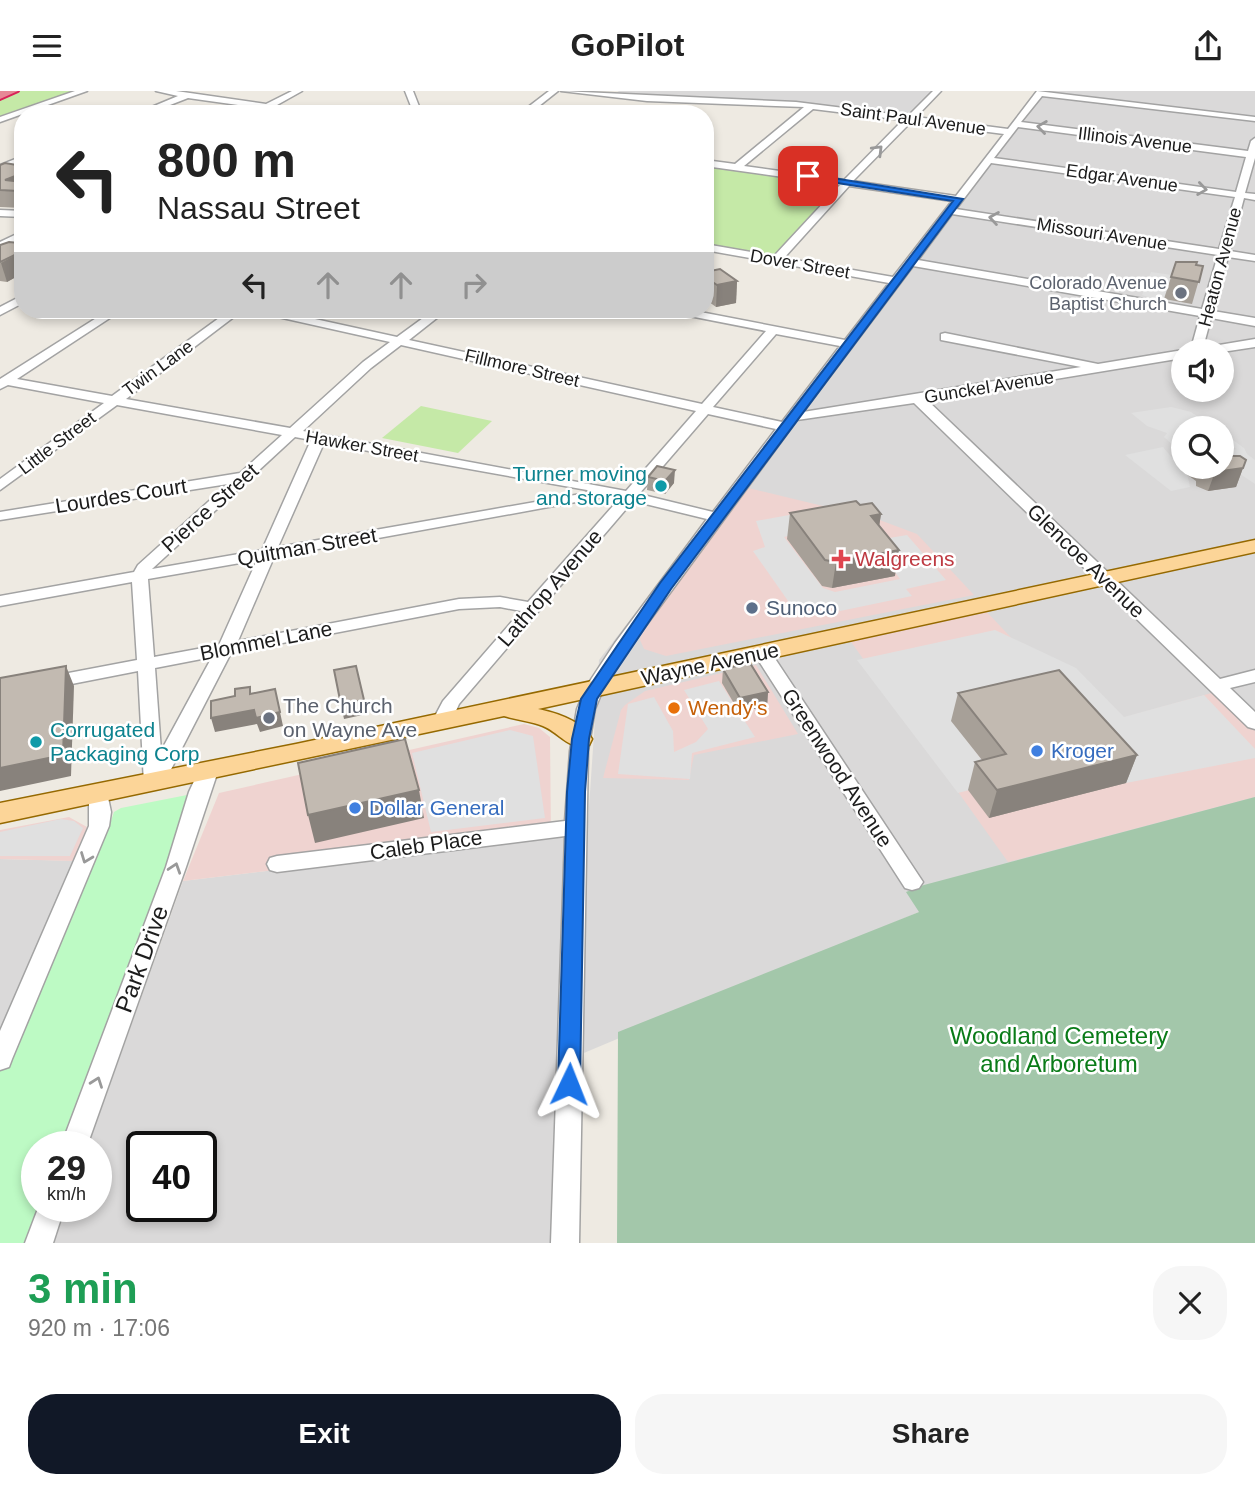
<!DOCTYPE html>
<html lang="en">
<head>
<meta charset="utf-8">
<style>
	body { margin:0; font-family:Helvetica,sans-serif; background:#f6f6f6; color:#222; height:100vh; display:flex; flex-direction:column; font-size:26px; white-space:nowrap }
	* { box-sizing:border-box; margin:0 }
	p { font-size:23px; color:#767676 }
	.icon { flex:none; width:38px; height:38px; fill:none; stroke:currentColor; stroke-width:2; stroke-linecap:round; stroke-linejoin:round }
	.map { position:relative; height:1152px; overflow:hidden }
	.sheet { display:flex; flex-direction:column; background:#fff; flex:1 }
	.sheet>* { flex:none }
	.banner { position:absolute; left:14px; top:14px; width:700px; height:214px; border-radius:28px; box-shadow:0 4px 10px #0003; background:#fff; color:#222; overflow:hidden }
	.buttons { position:absolute; left:1171px; top:248px; display:grid; gap:14px }
	.buttons a { display:grid; place-items:center; width:63px; height:63px; border-radius:50%; background:#fff; box-shadow:0 4px 10px #0003; font-size:35px }
	.speed { position:absolute; left:21px; top:1040px; display:flex; gap:14px; font-size:35px; font-weight:700; text-align:center }
	.speed>* { display:grid; place-content:center; width:91px; height:91px; border-radius:50%; background:#fff; box-shadow:0 4px 10px #0003; line-height:1 }
	.speed small { font-size:18px; font-weight:400 }
	.speed .limit { border:4px solid #111; border-radius:10px; background:#fff; color:#111 }
	.pin { position:absolute; display:grid; place-items:center; width:60px; height:60px; color:#fff; margin:-30px; border-radius:14px; box-shadow:0 4px 10px #0006 }
	.me { position:absolute; width:77px; margin:-38px; rotate:2deg; stroke-linejoin:round; filter:drop-shadow(0 0 5px #0008) }
	.turn { display:flex; align-items:center; gap:24px; height:147px; padding:0 28px; font-size:32px }
	.turn .icon { width:91px; height:91px; stroke-width:2.5 }
	.turn b { display:block; font-size:49px; line-height:60px }
	.lanes { display:flex; align-items:center; height:66px; padding:0 28px; background:#0003; justify-content:center; gap:35px; direction:ltr }
	.lanes .off { opacity:.35 }
	.round { display:grid; place-items:center; flex:none; width:74px; height:74px; border-radius:28px; background:#f6f6f6 }
	.headline { display:flex; align-items:center; justify-content:space-between; height:119px; padding:0 28px }
	h1 { font-size:42px; font-weight:600; line-height:52px; color:#1e9e55 }
	.primary-button { display:flex; gap:14px; margin-top:auto; padding:14px 28px }
	.primary-button a { flex:1; height:80px; border-radius:28px; background:#111827; color:#fff; font-size:28px; font-weight:600; line-height:80px; text-align:center }
	.primary-button a+a { background:#f6f6f6; color:#222 }
	header { display:flex; justify-content:space-between; align-items:center; height:91px; padding:0 28px; background:#fff; font-size:32px; font-weight:600 }
	.map>svg:first-child { display:block }
	.residential { fill:#dad9d9; fill-rule:evenodd }
	.commercial { fill:#efd3d0 }
	.grass { fill:#c5e9a7 }
	.cemetery { fill:#a3c7aa }
	.park { fill:#bdfac4 }
	.parking { fill:#e0e0e0 }
	.lines { fill:none; stroke-linecap:round; stroke-linejoin:round }
	.minor-casing { stroke:#a3a3a3; stroke-width:3 }
	.major-casing { stroke:#956900; stroke-width:3 }
	.highway-casing { stroke:#d92259; stroke-width:4 }
	.minor { fill:#fff; fill-rule:evenodd }
	.major { fill:#fcd598; fill-rule:evenodd }
	.highway { fill:#e78896; fill-rule:evenodd }
	.wall { fill:#a7a098 }
	.shaded-wall { fill:#88827c }
	.building { fill:#c2bab1; stroke:#88827c; stroke-width:2 }
	.oneway { stroke:#999 }
	.route { fill:#1a73e8; stroke:#114b97; stroke-width:2 }
	.worship-dot { fill:#6b7280; stroke:#fff; stroke-width:2.5 }
	.culture-dot { fill:#0f9aa8; stroke:#fff; stroke-width:2.5 }
	.health-dot { fill:#e0444e; stroke:#fff; stroke-width:2.5 }
	.service-dot { fill:#5c6f8a; stroke:#fff; stroke-width:2.5 }
	.food-dot { fill:#e8710a; stroke:#fff; stroke-width:2.5 }
	.shop-dot { fill:#3f7fe0; stroke:#fff; stroke-width:2.5 }
	.labels { text-anchor:middle; stroke-width:5; stroke-linejoin:round; paint-order:stroke }
	.far-street-label { font-size:18px; fill:#1c1c1c; stroke:#fff }
	.far-worship-label { font-size:18px; fill:#5b616d; stroke:#fff; text-anchor:end }
	.culture-label { font-size:21px; fill:#0d838f; stroke:#fff; text-anchor:end }
	.street-label { font-size:21px; fill:#1c1c1c; stroke:#fff }
	.health-label { font-size:21px; fill:#be3a42; stroke:#fff; text-anchor:start }
	.service-label { font-size:21px; fill:#4e5e75; stroke:#fff; text-anchor:start }
	.worship-label { font-size:21px; fill:#5b616d; stroke:#fff; text-anchor:start }
	.food-label { font-size:21px; fill:#c56008; stroke:#fff; text-anchor:start }
	.shop-label { font-size:21px; fill:#366cbe; stroke:#fff; text-anchor:start }
	.near-street-label { font-size:24px; fill:#1c1c1c; stroke:#fff }
	.near-park-label { font-size:24px; fill:#0a7b18; stroke:#fff }
</style>
</head>
<body>
<header><svg class="icon" aria-label="menu" viewBox="0 0 24 24"><path d="M4 6h16M4 12h16M4 18h16"/></svg>GoPilot<svg class="icon" aria-label="share" viewBox="0 0 24 24"><path d="M12 15V3M7 8l5-5 5 5M5 13v7h14v-7"/></svg></header>
<div class="map">
<svg width="1255" height="1152" viewBox="0 0 1255 1152">
	<rect width="100%" height="100%" fill="#eeeae2"/>
	<g class="residential">
		<path d="M 619,0 L 937,0 L 909,28 L 811,15 L 612,5 Z"/>
		<path d="M 1038,0 L 1255,0 L 1255,708 L 919,821 L 572,967 L 599,569 ZM 1183,261 L 1222,261 L 1222,299 L 1183,299 ZM 1183,338 L 1222,338 L 1222,376 L 1183,376 Z"/>
		<path d="M 566,744 L 552,1152 L 54,1152 L 67,1115 L 96,1115 L 96,1055 L 88,1055 L 183,790 ZM 142,1055 L 201,1055 L 201,1115 L 142,1115 Z"/>
		<path d="M 0,768 L 81,770 L 0,955 Z"/>
	</g>
	<g class="commercial">
		<path d="M 748,397 L 877,428 L 917,443 L 974,504 L 666,565 L 644,558 L 640,549 L 643,538 Z"/>
		<path d="M 985,519 L 1094,635 L 1215,601 L 1255,639 L 1255,706 L 1008,771 L 849,548 Z"/>
		<path d="M 756,574 L 798,643 L 694,664 L 689,689 L 603,687 L 621,619 L 625,614 L 645,600 Z"/>
		<path d="M 524,633 L 539,637 L 550,646 L 551,746 L 183,790 L 219,702 Z"/>
		<path d="M 69,726 L 87,736 L 73,770 L 0,768 L 0,739 Z"/>
	</g>
	<g class="grass">
		<path d="M 19,0 L 75,0 L 0,27 L 0,7 Z"/>
		<path d="M 705,72 L 849,91 L 776,169 L 705,156 Z"/>
		<path d="M 421,315 L 492,330 L 458,362 L 382,347 Z"/>
	</g>
	<path class="cemetery" d="M 1255,706 L 1255,1152 L 617,1152 L 618,941 L 919,821 L 906,801 L 924,794 Z"/>
	<path class="park" d="M 187,704 L 183,717 L 192,722 L 176,776 L 74,1055 L 37,1055 L 37,1115 L 52,1115 L 39,1152 L 0,1152 L 0,968 L 99,735 L 110,733 L 114,721 L 121,717 Z"/>
	<g class="parking">
		<path d="M 1151,181 L 1172,184 L 1163,211 L 1142,204 Z"/>
		<path d="M 1171,316 L 1191,321 L 1216,338 L 1183,338 L 1183,357 L 1175,356 L 1164,346 L 1167,342 L 1147,335 L 1131,322 Z"/>
		<path d="M 1222,341 L 1244,357 L 1247,363 L 1255,369 L 1255,393 L 1222,371 L 1222,362 L 1236,358 L 1227,350 L 1222,351 Z"/>
		<path d="M 1163,356 L 1174,369 L 1183,371 L 1183,376 L 1193,376 L 1186,378 L 1190,396 L 1171,400 L 1125,364 Z"/>
		<path d="M 827,417 L 840,432 L 784,446 L 823,497 L 835,501 L 900,488 L 872,450 L 907,444 L 946,489 L 906,498 L 912,505 L 840,520 L 833,511 L 793,517 L 753,460 L 765,456 L 756,430 Z"/>
		<path d="M 995,539 L 1076,577 L 1124,626 L 1204,604 L 1255,658 L 1255,667 L 1126,692 L 1051,606 L 952,630 L 999,691 L 958,702 L 857,569 Z"/>
		<path d="M 719,590 L 755,646 L 692,662 L 690,688 L 618,683 L 628,613 L 654,606 L 673,640 L 674,661 L 696,651 L 708,638 L 684,599 Z"/>
		<path d="M 510,639 L 533,645 L 545,727 L 431,741 L 412,662 Z"/>
		<path d="M 61,728 L 74,730 L 83,737 L 70,765 L 0,765 L 0,741 Z"/>
	</g>
	<g class="lines">
		<defs>
			<g id="minor">
				<path d="M 75,0 L 87,0 L 0,31 L 0,26 Z"/>
				<path d="M 156,0 L 176,0 L 266,13 L 292,0 L 302,0 L 261,23 L 254,21 L 259,17 L 188,7 L 147,23 L 135,23 L 178,5 Z"/>
				<path d="M 405,0 L 413,0 L 422,23 L 414,23 Z"/>
				<path d="M 549,0 L 558,0 L 529,23 L 519,23 Z"/>
				<path d="M 561,0 L 796,11 L 908,25 L 933,0 L 941,0 L 916,26 L 1008,38 L 1037,0 L 1255,26 L 1255,30 L 1042,5 L 1021,31 L 1248,60 L 1251,50 L 1255,47 L 1255,67 L 1245,102 L 1255,103 L 1255,109 L 1244,107 L 1230,160 L 1255,164 L 1255,170 L 1228,166 L 1213,220 L 1255,227 L 1255,235 L 1211,227 L 1204,253 L 1207,256 L 1255,248 L 1255,256 L 1222,261 L 1193,261 L 1195,258 L 1192,254 L 1200,225 L 913,175 L 803,321 L 1081,276 L 941,249 L 941,243 L 945,242 L 1098,273 L 1183,259 L 1187,260 L 1183,261 L 1183,267 L 927,309 L 1220,588 L 1255,579 L 1255,591 L 1230,597 L 1255,621 L 1255,638 L 1248,636 L 914,312 L 797,329 L 628,559 L 604,596 L 595,618 L 588,660 L 579,1152 L 551,1152 L 565,745 L 277,781 L 270,779 L 267,773 L 270,767 L 277,765 L 565,730 L 570,660 L 577,618 L 586,596 L 615,552 L 707,428 L 633,410 L 459,613 L 455,622 L 461,628 L 458,632 C 450,635 440,633 435,625 L 443,610 L 521,520 L 500,516 L 459,518 L 231,562 L 164,692 L 161,697 L 147,697 L 144,692 L 138,580 L 0,607 L 0,595 L 137,569 L 132,491 L 0,515 L 0,505 L 134,481 L 138,474 L 228,393 L 0,429 L 0,421 L 240,382 L 282,344 L 117,314 L 0,399 L 0,388 L 104,312 L 8,294 L 0,298 L 0,288 L 109,219 L 122,219 L 17,288 L 112,305 L 230,219 L 243,219 L 126,308 L 290,337 L 363,271 L 390,251 L 260,222 L 254,219 L 274,219 L 397,246 L 434,219 L 447,219 L 409,249 L 702,313 L 766,240 L 674,222 L 668,219 L 690,219 L 845,249 L 889,192 L 705,159 L 705,153 L 774,165 L 840,94 L 705,75 L 705,69 L 735,73 L 804,16 L 647,10 ZM 813,18 L 903,29 L 844,89 L 744,75 ZM 911,31 L 1004,43 L 956,105 L 853,90 ZM 1018,36 L 1246,66 L 1236,101 L 994,67 ZM 991,72 L 1235,106 L 1219,158 L 956,118 ZM 849,95 L 952,110 L 893,186 L 784,167 ZM 952,123 L 1218,164 L 1202,218 L 918,169 ZM 776,243 L 840,255 L 782,331 L 713,316 ZM 401,254 L 696,320 L 626,400 L 303,340 L 371,277 ZM 708,323 L 776,338 L 713,421 L 639,403 ZM 295,346 L 311,349 L 262,459 L 152,478 ZM 324,352 L 587,399 L 592,401 L 278,456 ZM 609,405 L 620,407 L 528,511 L 500,506 L 459,508 L 238,550 L 274,466 ZM 257,469 L 219,554 L 154,566 L 148,488 ZM 212,566 L 161,660 L 155,577 Z"/>
				<path d="M 23,65 L 23,71 L 0,80 L 0,74 Z"/>
				<path d="M 0,119 L 23,120 L 23,126 L 0,125 Z"/>
				<path d="M 23,140 L 23,147 L 0,158 L 0,151 Z"/>
				<path d="M 23,204 L 23,212 L 0,224 L 0,216 Z"/>
				<path d="M 762,556 L 768,557 L 919,785 L 923,791 L 919,797 L 912,799 L 905,797 L 753,561 Z"/>
				<path d="M 208,673 L 215,675 L 218,680 L 186,776 L 87,1055 L 61,1055 L 166,776 L 189,701 L 201,675 Z"/>
				<path d="M 99,695 L 106,697 L 111,721 L 109,735 L 12,968 L 9,976 L 0,979 L 0,940 L 89,735 L 89,702 L 92,697 Z"/>
				<path d="M 39,1115 L 65,1115 L 53,1152 L 25,1152 Z"/>
			</g>
			<path id="major" d="M 1255,449 L 1255,461 L 538,618 C 557,622 582,630 592,648 L 589,654 C 569,660 560,642 543,635 C 531,630 517,629 504,625 L 0,732 L 0,712 L 296,653 Z"/>
			<path id="highway" d="M 0,0 L 18,0 L 0,8 Z"/>
		</defs>
		<use href="#minor" class="minor-casing"/>
		<use href="#major" class="major-casing"/>
		<use href="#highway" class="highway-casing"/>
		<use href="#minor" class="minor"/>
		<use href="#major" class="major"/>
		<use href="#highway" class="highway"/>
	</g>
	<g class="wall">
		<path d="M 0,74 L 23,75 L 23,117 L 0,116 Z"/>
		<path d="M 23,131 L 23,144 L 19,133 Z"/>
		<path d="M 23,145 L 23,182 L 7,191 L 0,190 L 0,154 L 19,152 Z"/>
		<path d="M 1196,174 L 1203,175 L 1192,213 L 1164,208 L 1171,186 Z"/>
		<path d="M 705,181 L 737,190 L 736,212 L 716,216 L 705,208 Z"/>
		<path d="M 1230,365 L 1246,369 L 1236,396 L 1208,400 L 1196,395 L 1196,390 L 1182,380 L 1183,376 L 1222,376 Z"/>
		<path d="M 648,386 L 674,392 L 665,403 L 647,399 Z"/>
		<path d="M 860,414 L 881,423 L 879,435 L 895,485 L 832,497 L 822,495 L 787,448 L 790,422 Z"/>
		<path d="M 723,578 L 768,601 L 767,615 L 739,621 L 722,592 Z"/>
		<path d="M 958,602 L 1137,664 L 1126,692 L 989,727 L 968,699 L 975,671 L 982,669 L 951,630 Z"/>
	</g>
	<g class="shaded-wall">
		<path d="M 23,82 L 23,102 L 5,89 Z"/>
		<path d="M 23,160 L 23,182 L 7,191 L 1,172 Z"/>
		<path d="M 737,190 L 736,212 L 716,216 L 717,194 Z"/>
		<path d="M 1243,377 L 1236,396 L 1208,400 L 1215,381 Z"/>
		<path d="M 675,379 L 674,392 L 665,403 L 665,390 Z"/>
		<path d="M 881,423 L 877,449 L 871,425 Z"/>
		<path d="M 899,459 L 895,485 L 832,497 L 836,471 Z"/>
		<path d="M 66,575 L 74,595 L 71,685 L 0,700 L 0,677 Z"/>
		<path d="M 275,598 L 283,635 L 260,641 L 257,633 L 215,641 L 211,627 L 254,619 Z"/>
		<path d="M 768,601 L 767,615 L 739,621 L 740,607 Z"/>
		<path d="M 364,609 L 367,623 L 344,628 L 341,614 Z"/>
		<path d="M 1137,664 L 1126,692 L 989,727 L 997,699 Z"/>
		<path d="M 419,699 L 424,727 L 315,752 L 308,724 Z"/>
	</g>
	<g class="building">
		<path d="M 5,72 L 23,75 L 23,82 L 5,89 L 23,91 L 23,103 L 20,102 L 18,100 L 0,99 L 0,74 Z"/>
		<path d="M 23,145 L 23,160 L 0,171 L 0,154 L 9,151 L 19,152 L 20,147 Z"/>
		<path d="M 1176,171 L 1197,171 L 1196,174 L 1203,175 L 1199,191 L 1171,186 Z"/>
		<path d="M 720,178 L 737,190 L 717,194 L 705,186 L 705,181 Z"/>
		<path d="M 1222,358 L 1230,365 L 1240,365 L 1246,369 L 1243,377 L 1215,381 L 1203,376 L 1222,376 Z"/>
		<path d="M 657,375 L 675,379 L 665,390 L 648,386 Z"/>
		<path d="M 856,410 L 860,414 L 872,412 L 881,423 L 871,425 L 899,459 L 836,471 L 825,469 L 790,422 Z"/>
		<path d="M 750,572 L 768,601 L 740,607 L 723,578 Z"/>
		<path d="M 66,575 L 63,664 L 0,677 L 0,587 Z"/>
		<path d="M 356,575 L 364,609 L 341,614 L 334,579 Z"/>
		<path d="M 1059,579 L 1137,664 L 997,699 L 975,671 L 1006,663 L 958,602 Z"/>
		<path d="M 250,596 L 250,603 L 275,598 L 280,621 L 256,627 L 254,619 L 211,627 L 211,610 L 235,605 L 235,598 Z"/>
		<path d="M 405,648 L 419,699 L 308,724 L 298,672 Z"/>
	</g>
	<defs><path id="oneway-chevron" d="M-2-3.5L2.5 0L-2 3.5" fill="none" stroke-width="1.6" stroke-linecap="round" stroke-linejoin="round" transform="scale(1.75)"/></defs>
	<g class="oneway">
		<use href="#oneway-chevron" transform="translate(1042 36) rotate(-172)"/>
		<use href="#oneway-chevron" transform="translate(878 59) rotate(-45)"/>
		<use href="#oneway-chevron" transform="translate(1202 98) rotate(8)"/>
		<use href="#oneway-chevron" transform="translate(994 127) rotate(-171)"/>
		<use href="#oneway-chevron" transform="translate(86 767) rotate(111)"/>
		<use href="#oneway-chevron" transform="translate(175 777) rotate(-72)"/>
		<use href="#oneway-chevron" transform="translate(97 991) rotate(-70)"/>
	</g>
	<path class="route" d="M 808,83 L 963,108 L 671,498 L 597,608 L 589,648 L 585,701 L 580,993 L 577,1000 L 569,1003 L 561,1000 L 558,993 L 567,701 L 572,648 L 581,608 L 660,492 L 953,110 L 805,87 Z"/>
	<g class="worship-dot">
		<circle cx="1181" cy="202" r="7"/>
		<circle cx="269" cy="627" r="7"/>
	</g>
	<g class="culture-dot">
		<circle cx="661" cy="395" r="7"/>
		<circle cx="36" cy="651" r="7"/>
	</g>
	<path class="health-dot" d="M837.5 457.5h7v7h7v7h-7v7h-7v-7h-7v-7h7z"/>
	<circle class="service-dot" cx="752" cy="517" r="7"/>
	<circle class="food-dot" cx="674" cy="617" r="7"/>
	<g class="shop-dot">
		<circle cx="1037" cy="660" r="7"/>
		<circle cx="355" cy="717" r="7"/>
	</g>
	<g class="labels">
		<g class="far-street-label">
			<text transform="translate(913 28) rotate(8)" y="6">Saint Paul Avenue</text>
			<text transform="translate(1135 49) rotate(7)" y="6">Illinois Avenue</text>
			<text transform="translate(1122 87) rotate(8)" y="6">Edgar Avenue</text>
			<text transform="translate(1102 143) rotate(9)" y="6">Missouri Avenue</text>
			<text transform="translate(800 173) rotate(10)" y="6">Dover Street</text>
			<text transform="translate(1220 176) rotate(-75)" y="6">Heaton Avenue</text>
			<text transform="translate(158 277) rotate(-36)" y="6">Twin Lane</text>
			<text transform="translate(522 277) rotate(13)" y="6">Fillmore Street</text>
			<text transform="translate(989 296) rotate(-9)" y="6">Gunckel Avenue</text>
			<text transform="translate(57 352) rotate(-37)" y="6">Little Street</text>
			<text transform="translate(362 355) rotate(10)" y="6">Hawker Street</text>
		</g>
		<g class="far-worship-label">
			<text x="1167" y="198">Colorado Avenue<tspan x="1167" dy="21">Baptist Church</tspan></text>
		</g>
		<g class="culture-label">
			<text x="647" y="390">Turner moving<tspan x="647" dy="24">and storage</tspan></text>
			<text x="50" y="646" text-anchor="start">Corrugated<tspan x="50" dy="24">Packaging Corp</tspan></text>
		</g>
		<g class="street-label">
			<text transform="translate(121 405) rotate(-9)" y="7">Lourdes Court</text>
			<text transform="translate(210 417) rotate(-42)" y="7">Pierce Street</text>
			<text transform="translate(307 456) rotate(-10)" y="7">Quitman Street</text>
			<text transform="translate(1086 470) rotate(44)" y="7">Glencoe Avenue</text>
			<text transform="translate(550 497) rotate(-49)" y="7">Lathrop Avenue</text>
			<text transform="translate(266 550) rotate(-11)" y="7">Blommel Lane</text>
			<text transform="translate(710 573) rotate(-12)" y="7">Wayne Avenue</text>
			<text transform="translate(837 677) rotate(57)" y="7">Greenwood Avenue</text>
			<text transform="translate(426 754) rotate(-8)" y="7">Caleb Place</text>
		</g>
		<g class="health-label">
			<text x="855" y="475">Walgreens</text>
		</g>
		<g class="service-label">
			<text x="766" y="524">Sunoco</text>
		</g>
		<g class="worship-label">
			<text x="283" y="622">The Church<tspan x="283" dy="24">on Wayne Ave</tspan></text>
		</g>
		<g class="food-label">
			<text x="688" y="624">Wendy's</text>
		</g>
		<g class="shop-label">
			<text x="1051" y="667">Kroger</text>
			<text x="369" y="724">Dollar General</text>
		</g>
		<g class="near-street-label">
			<text transform="translate(142 868) rotate(-70)" y="8">Park Drive</text>
		</g>
		<g class="near-park-label">
			<text x="1059" y="953">Woodland Cemetery<tspan x="1059" dy="28">and Arboretum</tspan></text>
		</g>
	</g>
</svg>
<div class="buttons">
<a><svg class="icon" aria-label="sound" viewBox="0 0 24 24"><path d="M4 9h4l5-4v14l-5-4H4zM17 9q2 3 0 6"/></svg></a>
<a><svg class="icon" aria-label="search" viewBox="0 0 24 24"><circle cx="10" cy="10" r="6"/><path d="M15 15l6 6"/></svg></a>
</div>
<div class="speed"><div>29<small>km/h</small></div><div class="limit">40</div></div>
<div class="pin" style="left:808px;top:85px;background:#d93025"><svg class="icon" aria-label="arrive" viewBox="0 0 24 24"><path d="M6 21V4h12l-3 4 3 4H6"/></svg></div>
<svg class="me" style="left:569px;top:993px" viewBox="-20 -20 40 40"><path d="M0-17L14 15 0 8-14 15z" fill="#1a73e8" stroke="#fff" stroke-width="4"/></svg>
<div class="banner">
<div class="turn"><svg class="icon" aria-label="left" viewBox="0 0 24 24"><path d="M17 20v-9H6M10 6l-5 5 5 5"/></svg><div><b>800 m</b>Nassau Street</div></div>
<div class="lanes"><svg class="icon" aria-label="left" viewBox="0 0 24 24"><path d="M17 20v-9H6M10 6l-5 5 5 5"/></svg><svg class="icon off" aria-label="ahead" viewBox="0 0 24 24"><path d="M12 20V5M6 11l6-6 6 6"/></svg><svg class="icon off" aria-label="ahead" viewBox="0 0 24 24"><path d="M12 20V5M6 11l6-6 6 6"/></svg><svg class="icon off" aria-label="right" viewBox="0 0 24 24"><path d="M7 20v-9h11M14 6l5 5-5 5"/></svg></div>
</div>
</div>
<section class="sheet">
<div class="headline"><div><h1>3 min</h1><p>920 m · 17:06</p></div><a class="round"><svg class="icon" aria-label="close" viewBox="0 0 24 24"><path d="M6 6l12 12M18 6L6 18"/></svg></a></div>
<div class="primary-button"><a>Exit</a><a>Share</a></div>
</section>
</body>
</html>
